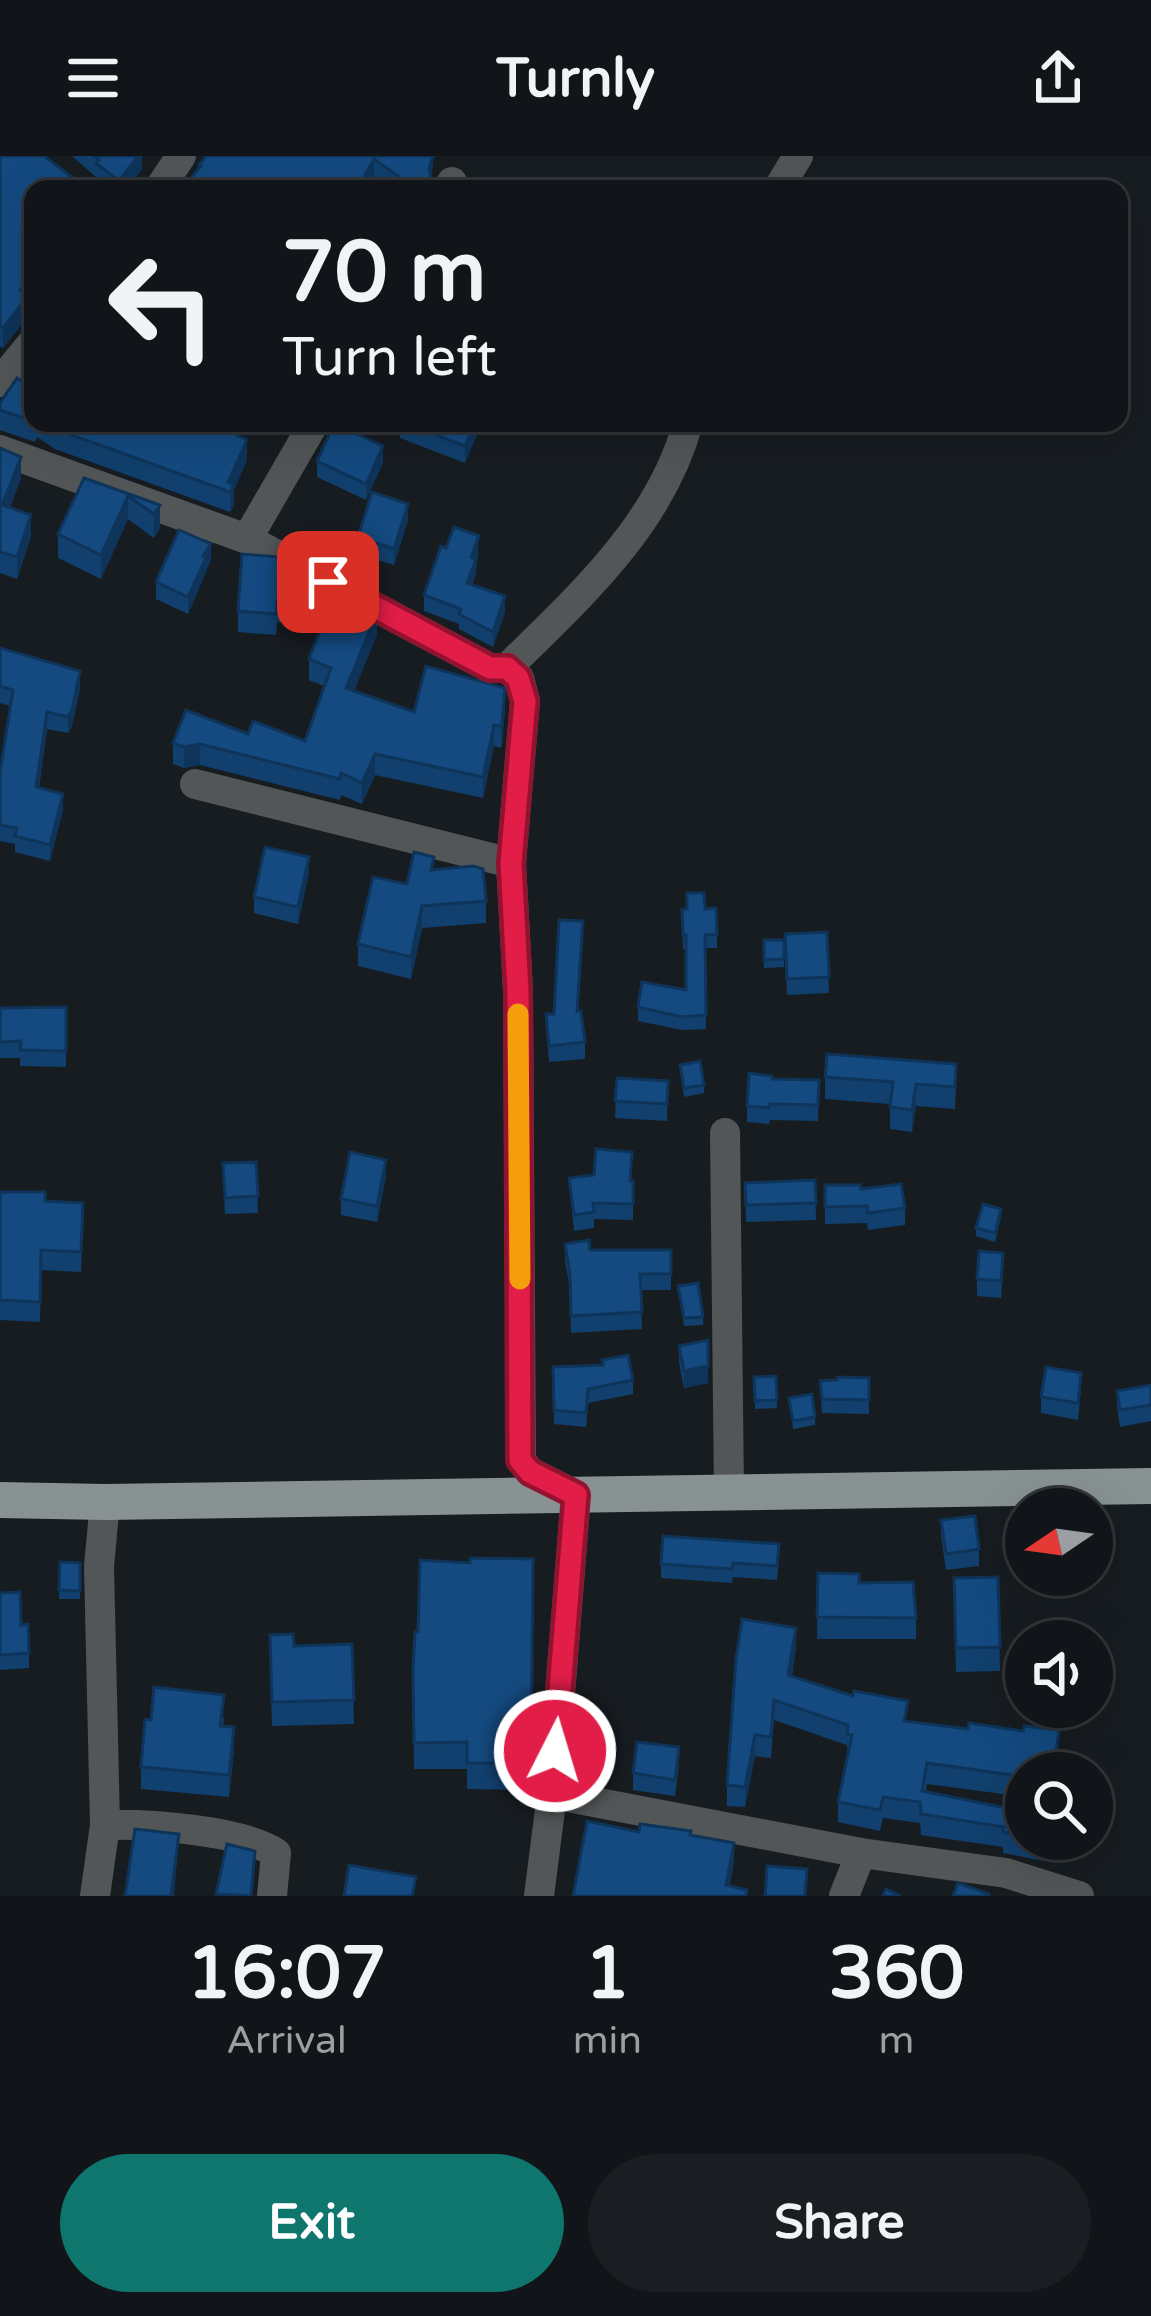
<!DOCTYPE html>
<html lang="en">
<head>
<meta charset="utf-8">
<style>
	body { margin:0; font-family:"Varela Round",sans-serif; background:#1a1e22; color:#f1f3f6; height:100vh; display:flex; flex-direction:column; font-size:45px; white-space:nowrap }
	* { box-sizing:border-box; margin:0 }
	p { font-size:39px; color:#9c9fa2 }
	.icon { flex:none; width:66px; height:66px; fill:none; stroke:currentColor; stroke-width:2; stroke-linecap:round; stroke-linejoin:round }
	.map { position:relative; height:1740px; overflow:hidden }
	.side { display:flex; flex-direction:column; background:#111519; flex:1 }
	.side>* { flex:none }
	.banner { position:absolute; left:24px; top:24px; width:1104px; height:252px; border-radius:24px; box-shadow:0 12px 48px #0002,0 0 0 3px #303438; background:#111519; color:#f1f3f6; overflow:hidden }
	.needle { width:78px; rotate:257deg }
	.fabs { position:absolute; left:1005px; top:1332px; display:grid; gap:24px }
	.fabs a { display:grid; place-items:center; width:108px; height:108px; border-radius:50%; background:#111519; box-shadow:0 12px 48px #0002,0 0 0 3px #303438; font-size:60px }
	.pin { position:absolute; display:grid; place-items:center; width:102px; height:102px; color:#fff; margin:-51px; border-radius:24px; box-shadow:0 6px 18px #0006 }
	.me { position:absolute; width:132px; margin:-66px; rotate:5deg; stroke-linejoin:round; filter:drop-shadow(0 0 9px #0008) }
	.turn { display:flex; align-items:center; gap:42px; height:252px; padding:0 60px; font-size:54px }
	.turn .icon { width:156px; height:156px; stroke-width:2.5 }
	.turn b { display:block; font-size:84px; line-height:102px }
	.eta { display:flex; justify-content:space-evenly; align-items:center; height:204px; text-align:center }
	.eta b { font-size:72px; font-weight:800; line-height:84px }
	.cta { display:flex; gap:24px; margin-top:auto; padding:24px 60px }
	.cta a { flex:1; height:138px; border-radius:72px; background:#0f766e; color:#fff; font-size:48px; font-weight:800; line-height:138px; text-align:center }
	.cta a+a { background:#1a1e22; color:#f1f3f6 }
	header { display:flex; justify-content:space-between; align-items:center; height:156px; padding:0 60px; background:#111519; font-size:54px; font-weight:800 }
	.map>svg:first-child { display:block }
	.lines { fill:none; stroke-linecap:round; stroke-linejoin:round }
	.minor { stroke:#525657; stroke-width:30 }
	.major { stroke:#899293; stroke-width:36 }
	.wall { fill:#11406e }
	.shaded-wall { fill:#0e345a }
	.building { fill:#144a80; stroke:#0e345a; stroke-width:3 }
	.route-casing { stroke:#92132f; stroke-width:30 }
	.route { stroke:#e11d48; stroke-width:21 }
	.slow { stroke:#f59e0b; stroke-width:21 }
</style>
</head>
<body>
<header><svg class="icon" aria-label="menu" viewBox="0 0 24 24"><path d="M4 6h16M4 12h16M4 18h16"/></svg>Turnly<svg class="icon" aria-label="share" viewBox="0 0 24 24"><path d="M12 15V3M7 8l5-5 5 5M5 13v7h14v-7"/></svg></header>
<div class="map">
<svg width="1151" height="1740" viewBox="0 0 1151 1740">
	<rect width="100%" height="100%" fill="#171c21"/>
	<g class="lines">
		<g class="minor">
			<path d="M 159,33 L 181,0"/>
			<path d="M 448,33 L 452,26"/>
			<path d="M 778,33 L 798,0"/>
			<path d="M 0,226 L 33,186"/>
			<path d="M 0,294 L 247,383 L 490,512 L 507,512 L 519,522 L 525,545 L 511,707 L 518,835 L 521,1304 L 530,1316 L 576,1339 L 552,1638 L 539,1740"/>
			<path d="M 247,383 L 314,267"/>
			<path d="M 507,512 C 580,440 660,369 688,267"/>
			<path d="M 195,628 L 511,707"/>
			<path d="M 725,977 L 729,1337"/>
			<path d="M 105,1346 L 99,1410 L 105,1669 C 149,1668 241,1674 276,1697 L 272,1740"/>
			<path d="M 552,1638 L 861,1697 L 1006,1717 L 1079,1740"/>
			<path d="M 95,1740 L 105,1669"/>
			<path d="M 844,1740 L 861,1697"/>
		</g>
		<path class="major" d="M 0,1344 L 105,1346 L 1151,1330"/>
	</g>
	<g class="wall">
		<path d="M 0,0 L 33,33 L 33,138 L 28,144 L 28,160 L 3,192 L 0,190 Z"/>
		<path d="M 72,0 L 142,0 L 142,13 L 127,33 L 106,33 L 96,25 L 96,21 Z"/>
		<path d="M 206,0 L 437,0 L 433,1 L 431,33 L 388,33 L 374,24 L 199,12 L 199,9 Z"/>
		<path d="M 33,228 L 33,267 L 188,267 L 247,304 L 234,334 L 234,349 L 230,356 L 55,293 L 37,281 L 35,286 L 0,274 L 0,247 L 31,231 Z"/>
		<path d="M 400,267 L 482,267 L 465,307 L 400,282 Z"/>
		<path d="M 0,292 L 21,322 L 10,351 L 31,380 L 17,423 L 0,417 Z"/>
		<path d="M 317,305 L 383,307 L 366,344 L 317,321 Z"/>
		<path d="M 84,322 L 160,349 L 160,372 L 154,382 L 128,363 L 101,423 L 58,402 L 58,378 Z"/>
		<path d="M 408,364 L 394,409 L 358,398 L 358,381 Z"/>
		<path d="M 479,396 L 476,404 L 476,418 L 472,429 L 505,456 L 493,491 L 459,473 L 459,468 L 424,455 L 424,439 Z"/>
		<path d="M 211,404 L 188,458 L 156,443 L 156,426 Z"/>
		<path d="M 310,429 L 377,478 L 354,535 L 414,556 L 505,553 L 502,589 L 501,592 L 494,590 L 483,642 L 375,619 L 362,648 L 341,639 L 340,644 L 200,609 L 184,612 L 173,608 L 173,587 L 248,578 L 305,585 L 324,530 L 309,524 L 309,503 L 321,472 L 277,466 L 276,479 L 238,476 L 238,455 Z"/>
		<path d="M 0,492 L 80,532 L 72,570 L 68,577 L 47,573 L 39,632 L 63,654 L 50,705 L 15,696 L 15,688 L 0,685 L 0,616 L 10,550 L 0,547 Z"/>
		<path d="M 434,713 L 486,745 L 486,767 L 422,772 L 411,823 L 358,810 L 358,788 L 407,728 Z"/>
		<path d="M 309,717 L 298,768 L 254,757 L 254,741 Z"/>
		<path d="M 705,753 L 717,778 L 717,792 L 705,792 L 706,873 L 682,874 L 638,865 L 638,851 L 686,834 L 686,793 L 683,793 L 682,754 Z"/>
		<path d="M 827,776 L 829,837 L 787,839 L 785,778 Z"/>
		<path d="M 583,782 L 578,855 L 585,886 L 585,903 L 549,906 L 546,858 L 554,858 Z"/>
		<path d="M 764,784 L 784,784 L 784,811 L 764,812 Z"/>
		<path d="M 66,851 L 66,911 L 20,910 L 20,902 L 0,902 L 0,852 Z"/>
		<path d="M 680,909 L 704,929 L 704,937 L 684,941 Z"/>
		<path d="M 825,921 L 956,930 L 955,953 L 916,950 L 912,976 L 890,973 L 890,948 L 825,943 Z"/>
		<path d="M 617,922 L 668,925 L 667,965 L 615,962 Z"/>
		<path d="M 772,923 L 819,924 L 818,965 L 770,964 L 769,968 L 747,966 L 747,950 Z"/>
		<path d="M 256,1006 L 258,1057 L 225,1058 L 223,1007 Z"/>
		<path d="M 386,1020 L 377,1066 L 341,1059 L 341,1043 Z"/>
		<path d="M 569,1022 L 633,1025 L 633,1064 L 594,1063 L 594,1072 L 574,1075 Z"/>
		<path d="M 815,1024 L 816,1064 L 746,1066 L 745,1027 Z"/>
		<path d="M 825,1029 L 861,1033 L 905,1052 L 905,1069 L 868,1074 L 867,1067 L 825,1068 Z"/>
		<path d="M 0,1036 L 45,1045 L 83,1067 L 81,1116 L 41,1114 L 40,1166 L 0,1164 Z"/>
		<path d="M 1001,1061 L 995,1086 L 976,1080 L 976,1072 Z"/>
		<path d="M 565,1088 L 590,1094 L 671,1094 L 671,1134 L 641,1134 L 642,1173 L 571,1177 L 570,1134 L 565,1104 Z"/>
		<path d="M 1003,1113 L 1001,1142 L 977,1140 L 977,1123 Z"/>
		<path d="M 678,1130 L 703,1161 L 703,1169 L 684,1170 Z"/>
		<path d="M 679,1190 L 708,1227 L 684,1232 L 679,1207 Z"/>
		<path d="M 553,1211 L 633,1224 L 633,1238 L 588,1247 L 586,1271 L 554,1268 Z"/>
		<path d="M 776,1220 L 777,1252 L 755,1253 L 754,1221 Z"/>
		<path d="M 869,1222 L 869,1258 L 822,1257 L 820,1225 Z"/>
		<path d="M 1151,1229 L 1151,1265 L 1120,1271 L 1117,1251 L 1117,1235 Z"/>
		<path d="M 1081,1233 L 1078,1264 L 1041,1257 L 1041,1241 Z"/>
		<path d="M 789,1242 L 815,1261 L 815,1269 L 793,1273 Z"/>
		<path d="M 941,1364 L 979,1393 L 979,1410 L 946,1414 L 941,1380 Z"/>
		<path d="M 779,1402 L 777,1424 L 733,1421 L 732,1427 L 661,1422 L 661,1408 Z"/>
		<path d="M 533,1403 L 531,1634 L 467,1633 L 467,1613 L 414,1613 L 413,1511 L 418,1476 L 470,1407 Z"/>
		<path d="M 60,1406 L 80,1435 L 80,1443 L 59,1443 Z"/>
		<path d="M 818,1417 L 859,1427 L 916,1462 L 916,1483 L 817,1483 Z"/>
		<path d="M 998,1421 L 1000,1515 L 956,1516 L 954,1422 Z"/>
		<path d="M 0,1437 L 21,1469 L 29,1497 L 29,1512 L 0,1514 Z"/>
		<path d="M 352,1488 L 354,1568 L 272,1570 L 270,1503 L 294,1490 Z"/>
		<path d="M 796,1492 L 792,1520 L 908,1566 L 1059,1595 L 1026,1617 L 1026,1641 L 927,1628 L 926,1636 L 1026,1656 L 1026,1683 L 1052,1683 L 1049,1698 L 1044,1697 L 1043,1705 L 1003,1697 L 1003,1691 L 921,1679 L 920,1667 L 883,1662 L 880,1675 L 838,1666 L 838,1646 L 848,1599 L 847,1589 L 774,1564 L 771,1602 L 755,1600 L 745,1651 L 727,1650 L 727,1629 Z"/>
		<path d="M 224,1561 L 223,1570 L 234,1594 L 229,1641 L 141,1633 L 141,1611 Z"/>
		<path d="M 679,1608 L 675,1640 L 633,1634 L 633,1617 Z"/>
	</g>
	<g class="shaded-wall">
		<path d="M 138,0 L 142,0 L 142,13 L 127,33 L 119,33 L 119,25 Z"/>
		<path d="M 433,0 L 431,33 L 423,33 L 429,12 Z"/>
		<path d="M 374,3 L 374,24 L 369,33 L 357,33 Z"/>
		<path d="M 33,118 L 33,138 L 28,144 L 28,160 L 3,192 L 3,172 L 20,134 Z"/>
		<path d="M 475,267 L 482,267 L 465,307 L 465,290 Z"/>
		<path d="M 247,284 L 247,304 L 234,334 L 234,349 L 230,356 L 230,336 L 228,326 Z"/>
		<path d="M 383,290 L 383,307 L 366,344 L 366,328 Z"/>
		<path d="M 21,301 L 21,322 L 2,370 L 2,349 Z"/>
		<path d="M 128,340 L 128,363 L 101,423 L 101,399 Z"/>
		<path d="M 408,348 L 408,364 L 394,409 L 394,393 Z"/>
		<path d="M 160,349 L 160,372 L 154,382 L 154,358 Z"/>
		<path d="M 31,359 L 31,380 L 17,423 L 17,401 Z"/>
		<path d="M 479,380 L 476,418 L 467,443 L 471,401 Z"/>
		<path d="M 211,388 L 211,404 L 188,458 L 188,441 L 203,400 Z"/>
		<path d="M 505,440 L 505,456 L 493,491 L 493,476 Z"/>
		<path d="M 377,457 L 377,478 L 346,553 L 346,532 Z"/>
		<path d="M 80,515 L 80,532 L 72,570 L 68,577 L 68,561 Z"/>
		<path d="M 505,532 L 505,553 L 501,592 L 501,570 Z"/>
		<path d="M 47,556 L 47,573 L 36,647 L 36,631 Z"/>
		<path d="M 494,569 L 494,590 L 483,642 L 483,621 Z"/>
		<path d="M 200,588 L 200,609 L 184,612 L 184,591 Z"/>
		<path d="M 375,598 L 375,619 L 362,648 L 362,627 Z"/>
		<path d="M 63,638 L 63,654 L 50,705 L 50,689 Z"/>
		<path d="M 309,701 L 309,717 L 298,768 L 298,751 Z"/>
		<path d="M 422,750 L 422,772 L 411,823 L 411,801 Z"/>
		<path d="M 916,928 L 916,950 L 912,976 L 912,954 Z"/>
		<path d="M 386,1004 L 386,1020 L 377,1066 L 377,1050 Z"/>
		<path d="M 708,1210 L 708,1227 L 684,1232 L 684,1215 Z"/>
		<path d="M 796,1472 L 796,1492 L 788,1539 L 788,1519 Z"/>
		<path d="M 234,1571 L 234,1594 L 229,1641 L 229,1619 Z"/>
		<path d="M 1059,1574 L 1056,1617 L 1053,1617 Z"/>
		<path d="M 755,1579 L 755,1600 L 745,1651 L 745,1631 Z"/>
		<path d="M 179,1678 L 174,1740 L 171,1740 Z"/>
		<path d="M 734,1687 L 734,1706 L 728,1740 L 726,1729 Z"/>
	</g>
	<g class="building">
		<path d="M 0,0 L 44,0 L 88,33 L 33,33 L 33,118 L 20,134 L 28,140 L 3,172 L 0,170 Z"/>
		<path d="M 94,0 L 138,0 L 119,25 L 96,7 L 99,4 Z"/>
		<path d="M 206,0 L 433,0 L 429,12 L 431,22 L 423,33 L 416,33 L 374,3 L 357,33 L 181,33 L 201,10 L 199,9 Z"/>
		<path d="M 17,222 L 31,231 L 33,228 L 33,265 L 0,254 L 0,247 Z"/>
		<path d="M 46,267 L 210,267 L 247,284 L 228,326 L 234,329 L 230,336 L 55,273 Z"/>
		<path d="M 404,267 L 475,267 L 465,290 Z"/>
		<path d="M 334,268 L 383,290 L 366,328 L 317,305 Z"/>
		<path d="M 0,292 L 21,301 L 2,349 L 31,359 L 17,401 L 0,396 Z"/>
		<path d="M 84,322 L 160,349 L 154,358 L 128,340 L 101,399 L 58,378 Z"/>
		<path d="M 372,336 L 408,348 L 394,393 L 358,381 Z"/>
		<path d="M 454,371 L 479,380 L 471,401 L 476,403 L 467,427 L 505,440 L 493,476 L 459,458 L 461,453 L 424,439 L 441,390 L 446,392 Z"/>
		<path d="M 179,374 L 211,388 L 203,400 L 207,400 L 188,441 L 156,426 Z"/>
		<path d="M 242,398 L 279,401 L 310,417 L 308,429 L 377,457 L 346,532 L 414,556 L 426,510 L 505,532 L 502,568 L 501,570 L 494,569 L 483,621 L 375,598 L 362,627 L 341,617 L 340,623 L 200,588 L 184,591 L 173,587 L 186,554 L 248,578 L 253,565 L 305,585 L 331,512 L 309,503 L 329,452 L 277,445 L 276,458 L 238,455 Z"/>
		<path d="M 0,492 L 80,515 L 72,554 L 68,561 L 47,556 L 36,631 L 63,638 L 50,689 L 15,680 L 17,672 L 0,669 L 0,616 L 13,534 L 0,530 Z"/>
		<path d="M 265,691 L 309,701 L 298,751 L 254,741 Z"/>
		<path d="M 414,696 L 434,701 L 431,714 L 473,710 L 483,713 L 486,745 L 422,750 L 411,801 L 358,788 L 373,721 L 407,728 Z"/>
		<path d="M 687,737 L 704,737 L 705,753 L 716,752 L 717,778 L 705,779 L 706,859 L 682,861 L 638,851 L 642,826 L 686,834 L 686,779 L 683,779 L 682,754 L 687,753 Z"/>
		<path d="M 559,764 L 583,765 L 577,855 L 581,855 L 585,886 L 549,890 L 546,858 L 554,858 Z"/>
		<path d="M 827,776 L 829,821 L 787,823 L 785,778 Z"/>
		<path d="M 764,784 L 784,784 L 784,803 L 764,804 Z"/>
		<path d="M 66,851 L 66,895 L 20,894 L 21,885 L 0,886 L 0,852 Z"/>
		<path d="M 827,898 L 956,908 L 955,931 L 916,928 L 912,954 L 890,951 L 893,926 L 825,921 Z"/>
		<path d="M 700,905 L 704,929 L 684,932 L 680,909 Z"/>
		<path d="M 749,917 L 772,920 L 772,923 L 819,924 L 818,949 L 770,948 L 769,952 L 747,950 Z"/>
		<path d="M 617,922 L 668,925 L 667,948 L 615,945 Z"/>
		<path d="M 596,993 L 632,996 L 630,1025 L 633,1025 L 633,1048 L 593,1047 L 594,1056 L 574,1059 L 569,1022 L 594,1019 Z"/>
		<path d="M 350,996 L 386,1004 L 377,1050 L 341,1043 Z"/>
		<path d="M 256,1006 L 258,1040 L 225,1042 L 223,1007 Z"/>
		<path d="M 815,1024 L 816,1047 L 746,1049 L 745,1027 Z"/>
		<path d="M 901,1028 L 905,1052 L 868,1057 L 867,1050 L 825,1051 L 825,1029 L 860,1029 L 861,1033 Z"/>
		<path d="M 0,1036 L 45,1036 L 45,1045 L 83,1047 L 81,1096 L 41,1094 L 40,1146 L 0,1144 Z"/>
		<path d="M 983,1048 L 1001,1053 L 995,1077 L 976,1072 Z"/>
		<path d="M 589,1084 L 590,1094 L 671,1094 L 671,1118 L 640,1118 L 642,1156 L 571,1160 L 570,1118 L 565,1088 Z"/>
		<path d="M 979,1095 L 1003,1097 L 1001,1125 L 977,1123 Z"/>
		<path d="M 698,1127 L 703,1161 L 684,1162 L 678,1130 Z"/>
		<path d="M 708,1184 L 708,1210 L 684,1215 L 679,1190 Z"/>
		<path d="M 628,1199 L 633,1224 L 588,1233 L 586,1257 L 554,1254 L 553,1211 L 603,1209 L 602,1204 Z"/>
		<path d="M 1046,1211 L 1081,1217 L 1078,1247 L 1041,1241 Z"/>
		<path d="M 776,1220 L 777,1244 L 755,1245 L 754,1221 Z"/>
		<path d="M 838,1221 L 869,1222 L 869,1244 L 822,1243 L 820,1225 L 837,1224 Z"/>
		<path d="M 1151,1229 L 1151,1249 L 1120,1254 L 1117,1235 Z"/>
		<path d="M 812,1238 L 815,1261 L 793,1265 L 789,1242 Z"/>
		<path d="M 975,1360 L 979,1393 L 946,1398 L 941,1364 Z"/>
		<path d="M 663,1380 L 779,1388 L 777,1410 L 733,1407 L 732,1413 L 661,1408 Z"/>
		<path d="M 470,1402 L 533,1403 L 531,1607 L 467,1607 L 467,1586 L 414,1587 L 413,1511 L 415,1476 L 418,1476 L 420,1404 L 470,1407 Z"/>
		<path d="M 60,1406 L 80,1407 L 80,1435 L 59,1434 Z"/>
		<path d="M 818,1417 L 859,1418 L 859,1427 L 913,1426 L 916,1462 L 817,1461 Z"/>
		<path d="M 998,1421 L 1000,1491 L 956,1492 L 954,1422 Z"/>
		<path d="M 20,1436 L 21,1469 L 28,1468 L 29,1497 L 0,1499 L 0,1437 Z"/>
		<path d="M 742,1463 L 796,1472 L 788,1519 L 853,1540 L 854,1535 L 908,1545 L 904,1565 L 968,1573 L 969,1567 L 1023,1575 L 1024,1570 L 1059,1574 L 1053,1617 L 1026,1617 L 1026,1621 L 927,1607 L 922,1635 L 1026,1656 L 1026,1681 L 1003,1676 L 1004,1671 L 921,1658 L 920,1646 L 883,1641 L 880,1654 L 838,1646 L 852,1579 L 847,1578 L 848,1569 L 774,1544 L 771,1581 L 755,1579 L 745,1631 L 727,1629 L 736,1502 Z"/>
		<path d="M 293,1478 L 294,1490 L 352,1488 L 354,1544 L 272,1546 L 270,1479 Z"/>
		<path d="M 154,1531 L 224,1539 L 220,1570 L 234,1571 L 229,1619 L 141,1611 L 145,1563 L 151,1564 Z"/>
		<path d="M 637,1586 L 679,1591 L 675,1624 L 633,1617 Z"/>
		<path d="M 587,1665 L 639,1676 L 640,1668 L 691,1675 L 690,1679 L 734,1687 L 726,1729 L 747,1734 L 746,1740 L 573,1740 Z"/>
		<path d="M 135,1673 L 179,1678 L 171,1740 L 125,1740 Z"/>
		<path d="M 227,1688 L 255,1695 L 251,1740 L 216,1738 Z"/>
		<path d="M 349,1709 L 416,1721 L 412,1740 L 344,1740 Z"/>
		<path d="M 767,1710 L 807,1713 L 805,1740 L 765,1740 Z"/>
		<path d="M 958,1727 L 989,1738 L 989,1740 L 953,1740 Z"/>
		<path d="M 886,1733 L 901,1740 L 883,1740 Z"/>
	</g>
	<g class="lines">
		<defs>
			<path id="route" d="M 328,426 L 490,512 L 507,512 L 518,522 L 525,545 L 511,707 L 518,835 L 520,1304 L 530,1316 L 576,1339 L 555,1595"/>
		</defs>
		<use href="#route" class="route-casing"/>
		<use href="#route" class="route"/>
		<path class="slow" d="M 518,858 L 520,1123"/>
	</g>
</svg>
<div class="fabs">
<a><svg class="needle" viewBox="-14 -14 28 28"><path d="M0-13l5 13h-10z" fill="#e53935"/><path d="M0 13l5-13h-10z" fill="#9c9fa2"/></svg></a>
<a><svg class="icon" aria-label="sound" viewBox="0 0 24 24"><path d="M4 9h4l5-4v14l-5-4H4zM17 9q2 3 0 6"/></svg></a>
<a><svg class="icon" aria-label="search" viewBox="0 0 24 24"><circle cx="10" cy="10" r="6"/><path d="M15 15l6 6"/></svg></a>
</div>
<div class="pin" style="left:328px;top:426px;background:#d93025"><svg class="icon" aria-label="arrive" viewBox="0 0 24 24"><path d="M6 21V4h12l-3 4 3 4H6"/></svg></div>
<svg class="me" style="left:555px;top:1595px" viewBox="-20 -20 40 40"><circle r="17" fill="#e11d48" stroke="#fff" stroke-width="3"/><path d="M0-11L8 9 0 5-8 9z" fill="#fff"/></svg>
<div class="banner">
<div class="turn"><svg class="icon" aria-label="left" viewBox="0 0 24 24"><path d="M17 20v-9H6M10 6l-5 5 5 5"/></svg><div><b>70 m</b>Turn left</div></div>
</div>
</div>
<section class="side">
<div class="eta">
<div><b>16:07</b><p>Arrival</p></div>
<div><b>1</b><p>min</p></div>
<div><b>360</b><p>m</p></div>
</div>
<div class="cta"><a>Exit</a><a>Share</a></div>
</section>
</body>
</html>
